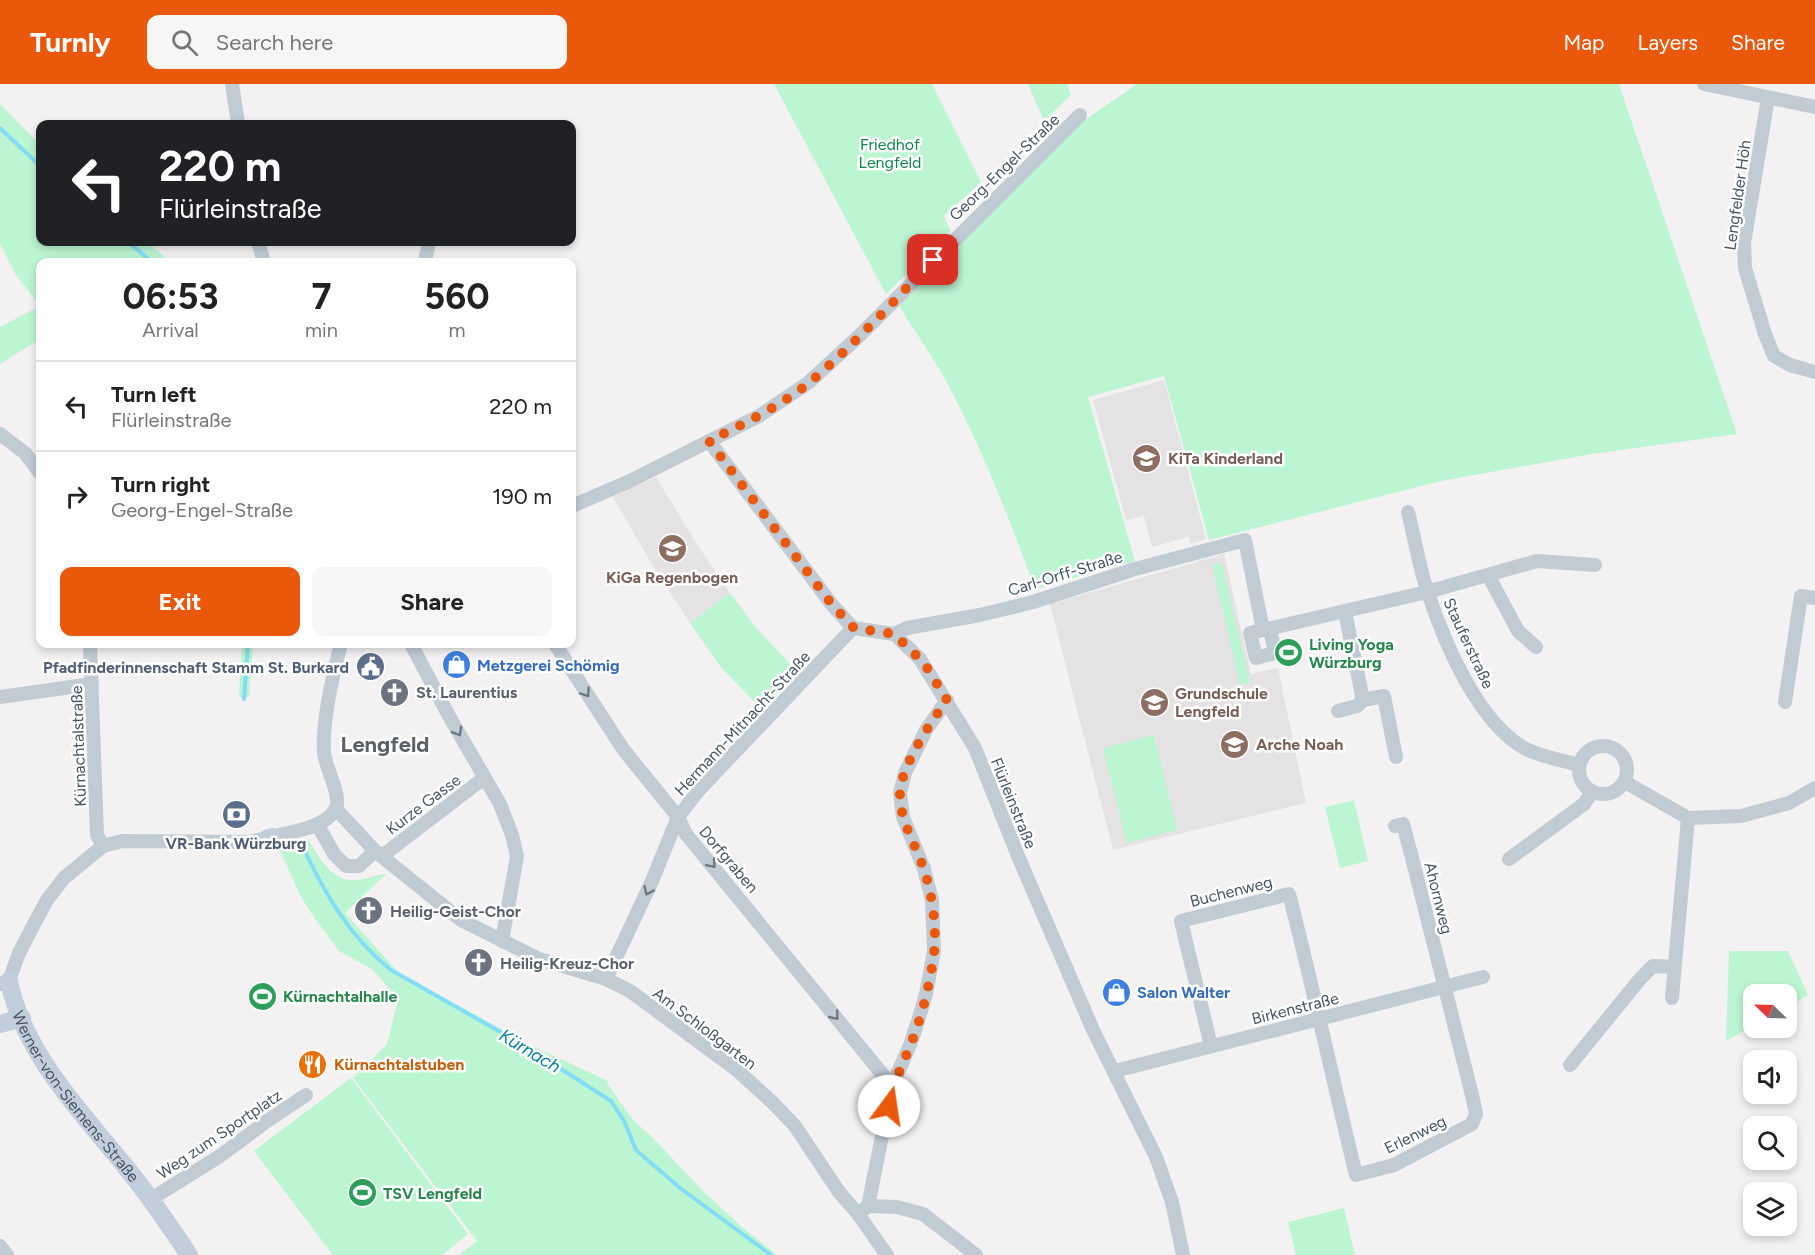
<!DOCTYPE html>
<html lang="en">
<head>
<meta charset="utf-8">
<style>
	body { margin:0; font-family:Figtree,sans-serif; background:#f6f6f6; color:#222; height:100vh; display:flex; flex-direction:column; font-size:22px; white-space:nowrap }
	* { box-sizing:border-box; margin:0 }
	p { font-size:20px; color:#767676 }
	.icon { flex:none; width:33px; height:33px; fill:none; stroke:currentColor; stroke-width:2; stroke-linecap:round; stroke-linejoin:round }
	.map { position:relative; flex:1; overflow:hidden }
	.sheet { position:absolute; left:36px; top:174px; width:540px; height:390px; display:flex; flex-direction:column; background:#fff; border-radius:12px; box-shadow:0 3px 9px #0003 }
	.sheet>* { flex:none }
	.hud { position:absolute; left:36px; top:36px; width:540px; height:126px; border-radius:12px; box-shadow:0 3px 9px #0003; background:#202124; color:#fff; overflow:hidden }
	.needle { width:39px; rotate:293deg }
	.fabs { position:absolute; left:1743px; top:900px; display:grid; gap:12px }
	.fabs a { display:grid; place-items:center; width:54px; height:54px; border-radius:12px; background:#fff; box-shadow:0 3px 9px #0003; font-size:30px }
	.pin { position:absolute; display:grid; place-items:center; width:51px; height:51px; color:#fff; margin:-26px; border-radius:12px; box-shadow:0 3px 9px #0006 }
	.me { position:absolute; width:66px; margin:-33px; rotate:14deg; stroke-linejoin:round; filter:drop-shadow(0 0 4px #0008) }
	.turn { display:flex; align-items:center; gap:21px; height:126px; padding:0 24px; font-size:27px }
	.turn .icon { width:78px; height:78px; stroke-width:2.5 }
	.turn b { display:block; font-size:42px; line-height:51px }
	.eta { display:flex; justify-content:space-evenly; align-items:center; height:102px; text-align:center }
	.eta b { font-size:36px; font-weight:700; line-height:42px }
	.action { display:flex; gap:12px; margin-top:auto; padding:12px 24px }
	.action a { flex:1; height:69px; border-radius:12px; background:#ea580c; color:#fff; font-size:24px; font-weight:700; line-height:69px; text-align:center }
	.action a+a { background:#f6f6f6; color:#222 }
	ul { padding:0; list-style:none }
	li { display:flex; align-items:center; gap:18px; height:90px; padding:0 24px; border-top:2px solid #e0e0e0 }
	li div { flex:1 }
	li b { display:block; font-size:22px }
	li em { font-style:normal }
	header { display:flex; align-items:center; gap:36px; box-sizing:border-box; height:84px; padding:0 30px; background:#ea580c; color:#fff }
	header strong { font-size:28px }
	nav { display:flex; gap:33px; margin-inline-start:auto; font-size:21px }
	.search { width:420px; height:54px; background:#f6f6f6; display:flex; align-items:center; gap:15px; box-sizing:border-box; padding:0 21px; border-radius:12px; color:#767676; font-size:22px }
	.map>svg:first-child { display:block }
	.education { fill:#e5e2e3 }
	.green { fill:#bcf5d2 }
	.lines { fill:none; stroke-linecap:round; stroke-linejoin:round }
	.stream { stroke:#84ddf6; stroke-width:4 }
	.street { stroke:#c0cbd4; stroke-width:14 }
	.secondary { stroke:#c2cedb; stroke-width:18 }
	.oneway { stroke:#6b7884 }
	.route { stroke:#ea580c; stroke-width:10; stroke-dasharray:0 18 }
	.labels { text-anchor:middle; stroke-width:5; stroke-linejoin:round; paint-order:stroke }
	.park-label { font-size:16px; fill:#0d864b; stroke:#fff }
	.street-label { font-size:16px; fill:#465461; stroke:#fff }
	.education-label { font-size:16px; font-weight:bold; fill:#785e54; stroke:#fff; text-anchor:start }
	.leisure-label { font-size:16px; font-weight:bold; fill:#27864d; stroke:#fff; text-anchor:start }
	.shop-label { font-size:16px; font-weight:bold; fill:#366cbe; stroke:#fff; text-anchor:start }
	.service-label { font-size:16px; font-weight:bold; fill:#4e5e75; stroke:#fff; text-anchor:end }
	.worship-label { font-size:16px; font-weight:bold; fill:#5b616d; stroke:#fff; text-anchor:start }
	.food-label { font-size:16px; font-weight:bold; fill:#c56008; stroke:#fff; text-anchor:start }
	.water-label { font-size:18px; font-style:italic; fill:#037ea1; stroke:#fff }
	.district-label { font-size:22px; font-weight:bold; fill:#5c6167; stroke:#fff }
</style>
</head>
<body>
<header>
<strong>Turnly</strong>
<div class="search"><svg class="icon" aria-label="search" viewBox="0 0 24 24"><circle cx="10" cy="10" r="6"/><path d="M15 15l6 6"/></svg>Search here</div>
<nav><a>Map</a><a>Layers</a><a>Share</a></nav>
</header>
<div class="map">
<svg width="1815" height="1171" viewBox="0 0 1815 1171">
	<rect width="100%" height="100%" fill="#f3f1f1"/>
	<g class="education">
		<path d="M 1164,296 L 1206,455 L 1191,460 L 1188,453 L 1152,463 L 1144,432 L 1126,436 L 1093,316 Z"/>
		<path d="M 656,393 L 693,454 L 730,509 L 690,539 L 650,477 L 613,413 Z"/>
		<path d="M 1224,470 L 1251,590 L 1278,584 L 1306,719 L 1113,766 L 1050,520 Z"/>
	</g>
	<g class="green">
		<path d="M 774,0 L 932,0 L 981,98 L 944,132 L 950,147 L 886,210 Z"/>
		<path d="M 1028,0 L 1067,0 L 1071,11 L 1044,37 Z"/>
		<path d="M 1137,0 L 1619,0 L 1737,350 L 1592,370 L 1441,397 L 1209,456 L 1164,292 L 1088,313 L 1135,477 L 1035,505 C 1009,433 981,362 945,295 C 931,270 914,246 899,222 L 1082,38 Z"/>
		<path d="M 0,20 L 40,61 L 40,158 L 147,158 L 164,172 L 167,178 L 40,178 L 40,255 L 0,280 L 0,243 L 40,222 L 16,191 L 0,159 Z"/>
		<path d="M 1222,479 L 1250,599 L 1240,601 L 1212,481 Z"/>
		<path d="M 730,509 L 758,546 L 797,587 L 762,626 L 720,582 L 690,539 Z"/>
		<path d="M 242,560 L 253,560 L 249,613 L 239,613 Z"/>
		<path d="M 1154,651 L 1177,746 L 1127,759 L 1103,664 Z"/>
		<path d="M 1354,716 L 1368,777 L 1340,784 L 1325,723 Z"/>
		<path d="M 308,755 C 319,773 332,799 357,796 C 367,795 375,791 386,790 L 345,829 L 398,888 L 528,960 L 608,997 L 607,999 L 633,1036 L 654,1055 L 704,1108 L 742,1143 L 777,1171 L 459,1171 L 477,1157 L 353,994 L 387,960 L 397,920 L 390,905 L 372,885 L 339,867 L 313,832 L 300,811 L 279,764 Z"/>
		<path d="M 1729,867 L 1788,867 L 1808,911 L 1787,924 L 1786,910 L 1754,910 L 1753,942 L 1726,957 Z"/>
		<path d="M 351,994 L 468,1150 L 442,1171 L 333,1171 L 254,1067 Z"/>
		<path d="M 1344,1124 L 1355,1171 L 1296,1171 L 1288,1138 Z"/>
	</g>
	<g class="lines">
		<g class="stream">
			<path d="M 0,44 L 40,82"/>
			<path d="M 128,158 L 152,178"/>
			<path d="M 244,615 L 248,560"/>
			<path d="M 300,757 C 323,806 348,852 391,886 L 527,963 L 611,1017 L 624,1037 L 636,1066 L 680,1104 L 771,1171"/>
		</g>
		<g class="street">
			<path d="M 232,0 L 238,40"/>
			<path d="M 1704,0 L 1815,23"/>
			<path d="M 1768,14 L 1744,159 L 1745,184 L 1765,250 L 1774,272 L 1790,281 L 1815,288"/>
			<path d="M 258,158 L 264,178"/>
			<path d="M 425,178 L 429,158"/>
			<path d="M 0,350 L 25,369 L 40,389"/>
			<path d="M 709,357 L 833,522 L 853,544 L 894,550 L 920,575 L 975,664 L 1018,772 L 1093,946 L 1156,1073 L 1172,1118 L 1183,1171"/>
			<path d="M 572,422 L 628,398 L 759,332 L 808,299 L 858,253 L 1080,31"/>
			<path d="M 1408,428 C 1415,455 1419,483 1428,509 C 1445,560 1478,639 1526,665 C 1541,673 1562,676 1579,681"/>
			<path d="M 1488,491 L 1518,547 L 1536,563"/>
			<path d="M 1345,528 L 1363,616 L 1384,612 L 1396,673"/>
			<path d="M 1270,545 L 1275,569 L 1256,574 L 1250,549 L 1427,508 L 1537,477 L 1595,481"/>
			<path d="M 894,550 L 907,544 L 980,531 L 1033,518 L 1135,485 L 1245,456 L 1263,546"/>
			<path d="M 90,560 L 97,751 L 103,762"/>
			<path d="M 411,560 L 449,632 L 500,720 L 512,751 L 517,772 L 502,857"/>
			<path d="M 555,560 L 623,665 L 678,733 L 686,750 L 892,1002"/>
			<path d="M 0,613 L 92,600"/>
			<path d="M 1785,618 L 1801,512 L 1815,514"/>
			<path d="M 1338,627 L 1357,622 L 1363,616"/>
			<circle cx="1603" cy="686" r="24"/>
			<path d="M 1625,698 L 1688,734 L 1741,732 L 1789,719 L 1815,704"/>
			<path d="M 336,725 L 375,767 L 461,836 L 539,875 L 606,895 L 630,907 L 737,986 L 773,1019 L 795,1042 L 839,1108 L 858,1130 L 887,1171"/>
			<path d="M 317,740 L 334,770 L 346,782 L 359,782 L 375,767"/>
			<path d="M 272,753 C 291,747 323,745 335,726 C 343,713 326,686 324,669 C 322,637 333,590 341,560"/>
			<path d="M 382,772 L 484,694"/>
			<path d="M 1509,775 L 1584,720 L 1592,708"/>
			<path d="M 606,895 L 652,797 L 678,733 L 699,706 L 853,544"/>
			<path d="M 0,900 L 9,897 L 19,869 L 33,842 L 47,816 L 64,794 L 103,762 L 122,757 L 248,758 L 268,754"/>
			<path d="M 1672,914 L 1688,734"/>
			<path d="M 1211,962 L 1181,837 L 1289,810 C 1313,903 1333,997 1356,1091 L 1394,1081 L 1472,1040 L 1476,1030 L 1472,1011 L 1411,770 L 1403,740 L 1395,742"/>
			<path d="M 1570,981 L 1640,895 L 1653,882 L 1674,883"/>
			<path d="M 1115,987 L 1483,893"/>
			<path d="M 151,1115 L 220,1072 L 267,1037 L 306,1011"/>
			<path d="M 868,1122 L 897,1123 L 923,1130 L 976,1171"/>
			<path d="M 858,1130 L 868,1122 L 892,1002 L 910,961 L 918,937 L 926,910 L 934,867 L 932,816 L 924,785 L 903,733 L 900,709 L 905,689 L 926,646 L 947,616"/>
			<path d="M 0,1162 L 7,1171"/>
		</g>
		<g class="secondary">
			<path d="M 268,754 L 272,753"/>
			<path id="s1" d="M 9,897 C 23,968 81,1028 125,1082 C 148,1110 169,1141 189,1171"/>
			<path d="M 0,940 L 22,934"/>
		</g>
	</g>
	<defs><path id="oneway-chevron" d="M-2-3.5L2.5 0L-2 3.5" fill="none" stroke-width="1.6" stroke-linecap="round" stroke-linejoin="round" transform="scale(1.5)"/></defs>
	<g class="oneway">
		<use href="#oneway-chevron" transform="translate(586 609) rotate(56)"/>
		<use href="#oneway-chevron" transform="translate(458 648) rotate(60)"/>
		<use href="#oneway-chevron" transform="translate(712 780) rotate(50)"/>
		<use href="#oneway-chevron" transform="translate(648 807) rotate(115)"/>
		<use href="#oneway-chevron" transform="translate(835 932) rotate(51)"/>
	</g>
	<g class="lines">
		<path class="route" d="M 889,1022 C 892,1000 902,983 910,962 C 922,933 930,900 934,869 C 937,843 932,807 923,783 C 915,759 899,735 900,709 C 901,682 931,638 947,616 L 924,579 L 894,550 L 854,544 L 833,522 L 709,357 C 743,340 779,323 809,299 C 853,262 893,218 933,176"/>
	</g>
	<defs>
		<symbol id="school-disc" viewBox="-11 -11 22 22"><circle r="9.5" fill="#8d6e63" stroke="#fff"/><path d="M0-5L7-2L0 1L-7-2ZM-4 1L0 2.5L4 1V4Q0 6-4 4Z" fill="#fff"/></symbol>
		<symbol id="stadium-disc" viewBox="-11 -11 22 22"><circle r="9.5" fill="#2e9e5b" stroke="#fff"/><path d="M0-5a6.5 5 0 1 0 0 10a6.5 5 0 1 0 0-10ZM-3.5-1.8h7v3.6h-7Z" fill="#fff"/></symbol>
		<symbol id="shop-disc" viewBox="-11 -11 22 22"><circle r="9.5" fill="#3f7fe0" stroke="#fff"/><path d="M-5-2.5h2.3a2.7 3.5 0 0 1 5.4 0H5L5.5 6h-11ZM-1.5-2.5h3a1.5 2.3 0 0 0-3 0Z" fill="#fff"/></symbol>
		<symbol id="civic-disc" viewBox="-11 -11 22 22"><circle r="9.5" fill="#5c6f8a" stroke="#fff"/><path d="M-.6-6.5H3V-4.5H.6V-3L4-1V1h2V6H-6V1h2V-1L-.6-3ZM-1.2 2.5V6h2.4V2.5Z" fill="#fff"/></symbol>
		<symbol id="church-disc" viewBox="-11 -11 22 22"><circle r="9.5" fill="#6b7280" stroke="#fff"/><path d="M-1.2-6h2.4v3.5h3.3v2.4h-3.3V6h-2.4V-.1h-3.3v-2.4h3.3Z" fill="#fff"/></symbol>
		<symbol id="bank-disc" viewBox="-11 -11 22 22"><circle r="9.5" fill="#5c6f8a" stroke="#fff"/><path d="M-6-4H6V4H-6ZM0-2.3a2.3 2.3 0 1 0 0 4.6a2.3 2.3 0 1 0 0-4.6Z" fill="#fff"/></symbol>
		<symbol id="restaurant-disc" viewBox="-11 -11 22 22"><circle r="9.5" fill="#e8710a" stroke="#fff"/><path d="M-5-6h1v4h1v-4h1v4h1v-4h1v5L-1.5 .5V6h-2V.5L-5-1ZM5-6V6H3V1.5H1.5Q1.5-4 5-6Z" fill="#fff"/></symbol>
	</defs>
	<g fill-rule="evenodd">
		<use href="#school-disc" x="1130" y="358" width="33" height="33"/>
		<use href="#school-disc" x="656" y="448" width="33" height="33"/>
		<use href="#stadium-disc" x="1272" y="552" width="33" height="33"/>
		<use href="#shop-disc" x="440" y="564" width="33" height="33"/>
		<use href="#civic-disc" x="354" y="566" width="33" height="33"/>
		<use href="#church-disc" x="378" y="592" width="33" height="33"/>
		<use href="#school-disc" x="1138" y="602" width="33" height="33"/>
		<use href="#school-disc" x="1218" y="644" width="33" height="33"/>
		<use href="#bank-disc" x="220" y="714" width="33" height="33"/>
		<use href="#church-disc" x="352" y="810" width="33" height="33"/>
		<use href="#church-disc" x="462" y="862" width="33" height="33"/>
		<use href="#shop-disc" x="1100" y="892" width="33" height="33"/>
		<use href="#stadium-disc" x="246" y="896" width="33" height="33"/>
		<use href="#restaurant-disc" x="296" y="964" width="33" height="33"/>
		<use href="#stadium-disc" x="346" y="1092" width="33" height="33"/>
	</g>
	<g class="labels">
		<g class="park-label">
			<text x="890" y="66">Friedhof<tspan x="890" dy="18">Lengfeld</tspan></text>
		</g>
		<g class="street-label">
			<text transform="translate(1004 83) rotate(-44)" y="6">Georg-Engel-Straße</text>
			<text transform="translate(1737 111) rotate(-82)" y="6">Lengfelder Höh</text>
			<text transform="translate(1065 489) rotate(-17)" y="6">Carl-Orff-Straße</text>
			<text transform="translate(1469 559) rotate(65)" y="6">Stauferstraße</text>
			<text transform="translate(742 639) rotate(-47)" y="6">Hermann-Mitnacht-Straße</text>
			<text transform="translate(78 662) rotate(-92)" y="6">Kürnachtalstraße</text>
			<text transform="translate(1014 719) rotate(68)" y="6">Flürleinstraße</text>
			<text transform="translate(423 720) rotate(-37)" y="6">Kurze Gasse</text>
			<text transform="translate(729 775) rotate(50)" y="6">Dorfgraben</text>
			<text transform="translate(1231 807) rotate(-14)" y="6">Buchenweg</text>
			<text transform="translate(1439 814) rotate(76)" y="6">Ahornweg</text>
			<text transform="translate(1295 924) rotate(-14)" y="6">Birkenstraße</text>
			<text transform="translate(705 944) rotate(37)" y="6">Am Schloßgarten</text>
			<text dy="6" stroke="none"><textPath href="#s1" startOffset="135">Werner-von-Siemens-Straße</textPath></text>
			<text transform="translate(219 1050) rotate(-34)" y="6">Weg zum Sportplatz</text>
			<text transform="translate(1415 1050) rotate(-26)" y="6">Erlenweg</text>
		</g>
		<g class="education-label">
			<text x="1168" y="380">KiTa Kinderland</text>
			<text x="672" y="499" text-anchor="middle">KiGa Regenbogen</text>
			<text x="1175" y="615">Grundschule<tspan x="1175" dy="18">Lengfeld</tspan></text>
			<text x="1256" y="666">Arche Noah</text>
		</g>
		<g class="leisure-label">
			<text x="1309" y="566">Living Yoga<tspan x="1309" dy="18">Würzburg</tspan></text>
			<text x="283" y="918">Kürnachtalhalle</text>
			<text x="383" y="1115">TSV Lengfeld</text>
		</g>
		<g class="shop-label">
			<text x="477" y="587">Metzgerei Schömig</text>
			<text x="1137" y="914">Salon Walter</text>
		</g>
		<g class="service-label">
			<text x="349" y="589">Pfadfinderinnenschaft Stamm St. Burkard</text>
			<text x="236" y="765" text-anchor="middle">VR-Bank Würzburg</text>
		</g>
		<g class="worship-label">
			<text x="416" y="614">St. Laurentius</text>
			<text x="390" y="833">Heilig-Geist-Chor</text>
			<text x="500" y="885">Heilig-Kreuz-Chor</text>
		</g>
		<g class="food-label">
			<text x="334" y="986">Kürnachtalstuben</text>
		</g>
		<g class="water-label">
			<text transform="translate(530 967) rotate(31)" y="6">Kürnach</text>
		</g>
		<g class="district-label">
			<text x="385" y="668">Lengfeld</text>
		</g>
	</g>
</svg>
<div class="fabs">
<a><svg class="needle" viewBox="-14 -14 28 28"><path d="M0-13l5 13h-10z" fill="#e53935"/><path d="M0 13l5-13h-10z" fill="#767676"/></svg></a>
<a><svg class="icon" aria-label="sound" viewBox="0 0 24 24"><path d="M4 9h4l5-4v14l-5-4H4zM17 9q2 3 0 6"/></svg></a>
<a><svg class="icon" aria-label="search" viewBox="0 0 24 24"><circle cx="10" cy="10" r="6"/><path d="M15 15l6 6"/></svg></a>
<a><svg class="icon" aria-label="layers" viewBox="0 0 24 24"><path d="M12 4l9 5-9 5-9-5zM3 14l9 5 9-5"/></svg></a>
</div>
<div class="pin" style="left:933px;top:176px;background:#d93025"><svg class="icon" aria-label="arrive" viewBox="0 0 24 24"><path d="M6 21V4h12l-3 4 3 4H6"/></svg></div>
<svg class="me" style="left:889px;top:1022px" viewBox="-20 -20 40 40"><circle r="19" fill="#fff"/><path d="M0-13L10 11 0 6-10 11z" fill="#ea580c"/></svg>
<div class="hud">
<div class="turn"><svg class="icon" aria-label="left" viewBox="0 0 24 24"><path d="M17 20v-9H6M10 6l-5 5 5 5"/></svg><div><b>220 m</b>Flürleinstraße</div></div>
</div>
<section class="sheet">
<div class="eta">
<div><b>06:53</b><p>Arrival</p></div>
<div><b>7</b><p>min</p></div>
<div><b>560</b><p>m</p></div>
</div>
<ul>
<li><svg class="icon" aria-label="left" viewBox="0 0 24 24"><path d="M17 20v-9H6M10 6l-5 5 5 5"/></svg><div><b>Turn left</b><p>Flürleinstraße</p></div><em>220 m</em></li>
<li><svg class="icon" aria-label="right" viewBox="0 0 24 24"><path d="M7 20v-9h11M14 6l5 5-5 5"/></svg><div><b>Turn right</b><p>Georg-Engel-Straße</p></div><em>190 m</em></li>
</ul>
<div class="action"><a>Exit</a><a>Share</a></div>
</section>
</div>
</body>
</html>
